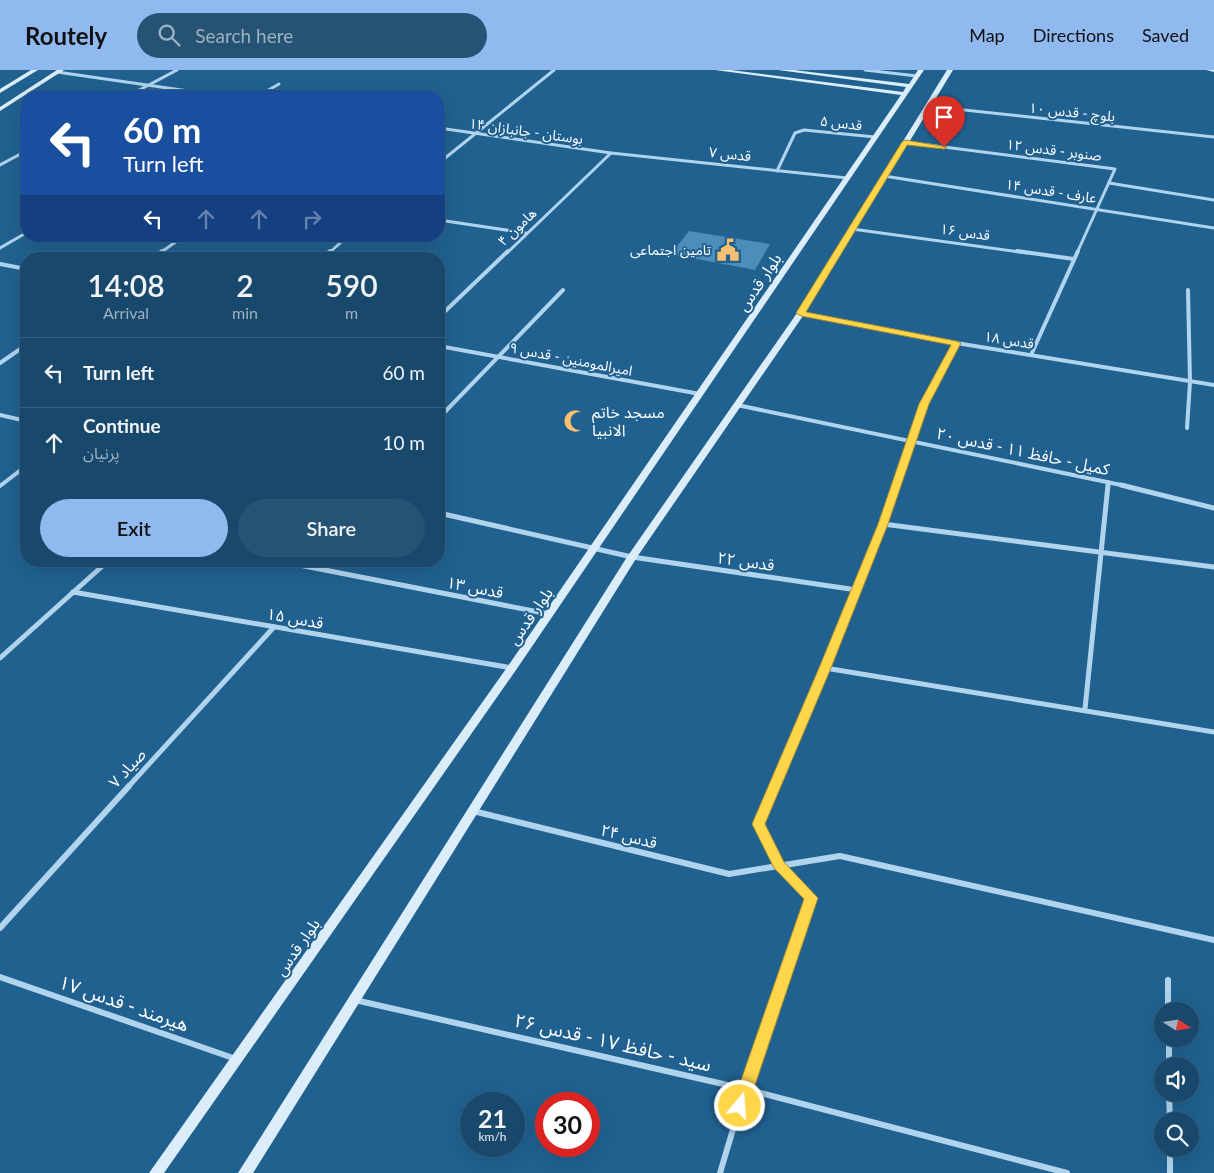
<!DOCTYPE html>
<html lang="en">
<head>
<meta charset="utf-8">
<style>
	body { margin:0; font-family:Lato,"Noto Sans Arabic",sans-serif; background:#255374; color:#f1f3f6; height:100vh; display:flex; flex-direction:column; font-size:19px; white-space:nowrap }
	* { box-sizing:border-box; margin:0 }
	p { font-size:16px; color:#9fb2c2 }
	.icon { flex:none; width:28px; height:28px; fill:none; stroke:currentColor; stroke-width:2; stroke-linecap:round; stroke-linejoin:round }
	.map { position:relative; flex:1; overflow:hidden }
	.panel { position:absolute; left:20px; top:182px; width:425px; height:315px; display:flex; flex-direction:column; background:#18496c; border-radius:20px; box-shadow:0 5px 20px #0002,0 0 0 1px #36617f }
	.panel>* { flex:none }
	.guide { position:absolute; left:20px; top:20px; width:425px; height:152px; border-radius:20px; box-shadow:0 5px 20px #0002,0 0 0 1px #36617f; background:#1a4fa0; color:#fff; overflow:hidden }
	.needle { width:32px; rotate:102deg }
	.tools { position:absolute; left:1154px; top:932px; display:grid; gap:10px }
	.tools a { display:grid; place-items:center; width:45px; height:45px; border-radius:50%; background:#18496c; box-shadow:0 5px 20px #0002,0 0 0 1px #36617f; font-size:25px }
	.speed { position:absolute; left:460px; top:1022px; display:flex; gap:10px; font-size:25px; font-weight:700; text-align:center }
	.speed>* { display:grid; place-content:center; width:65px; height:65px; border-radius:50%; background:#18496c; box-shadow:0 5px 20px #0002,0 0 0 1px #36617f; line-height:1 }
	.speed small { font-size:12px; font-weight:400 }
	.speed .limit { border:8px solid #d22; background:#fff; color:#111 }
	.pin { position:absolute; display:grid; place-items:center; width:42px; height:42px; color:#fff; margin:-51px -21px; border-radius:50% 50% 50% 0; rotate:-45deg; box-shadow:0 0 5px #0007 }
	.pin .icon { rotate:45deg }
	.me { position:absolute; width:55px; margin:-28px; rotate:18deg; stroke-linejoin:round; filter:drop-shadow(0 0 4px #0008) }
	.turn { display:flex; align-items:center; gap:18px; height:105px; padding:0 20px; font-size:22px }
	.turn .icon { width:65px; height:65px; stroke-width:2.5 }
	.turn b { display:block; font-size:35px; line-height:42px }
	.lanes { display:flex; align-items:center; height:48px; padding:0 20px; background:#0003; justify-content:center; gap:25px; direction:ltr }
	.lanes .off { opacity:.35 }
	.eta { display:flex; justify-content:space-evenly; align-items:center; height:85px; text-align:center }
	.eta b { font-size:30px; font-weight:600; line-height:35px }
	.action { display:flex; gap:10px; margin-top:auto; padding:10px 20px }
	.action a { flex:1; height:58px; border-radius:30px; background:#90b9f0; color:#111; font-size:20px; font-weight:600; line-height:58px; text-align:center }
	.action a+a { background:#255374; color:#f1f3f6 }
	ul { padding:0; list-style:none }
	li { display:flex; align-items:center; gap:15px; height:70px; padding:0 20px; border-top:1px solid #36617f }
	li div { flex:1 }
	li b { display:block; font-size:19px }
	li em { font-style:normal }
	header { display:flex; align-items:center; gap:30px; box-sizing:border-box; height:70px; padding:0 25px; background:#90b9f0; color:#111 }
	header strong { font-size:24px }
	nav { display:flex; gap:28px; margin-inline-start:auto; font-size:18px }
	.search { width:350px; height:45px; background:#255374; display:flex; align-items:center; gap:12px; box-sizing:border-box; padding:0 18px; border-radius:28px; color:#9fb2c2; font-size:19px }
	.map>svg:first-child { display:block }
	.building { fill:#4c8db9 }
	.lines { fill:none; stroke-linecap:round; stroke-linejoin:round }
	.street-far3 { stroke:#b0d4ed; stroke-width:3 }
	.street-far2 { stroke:#b0d4ed; stroke-width:4 }
	.street-far1 { stroke:#b0d4ed; stroke-width:5 }
	.street { stroke:#b0d4ed; stroke-width:6 }
	.secondary { fill:#dcedfa; fill-rule:evenodd }
	.route { fill:#ffd54a; stroke:#a68a30 }
	.labels { text-anchor:middle; stroke-width:4; stroke-linejoin:round; paint-order:stroke }
	.far-street-label { font-size:14px; fill:#fff; stroke:#206190 }
	.far-poi-label { font-size:14px; fill:#fff; stroke:#206190; text-anchor:end }
	.street-label { font-size:16px; fill:#fff; stroke:#206190 }
	.poi-label { font-size:16px; fill:#fff; stroke:#206190; text-anchor:start }
	.near-street-label { font-size:19px; fill:#fff; stroke:#206190 }
</style>
</head>
<body>
<header>
<strong>Routely</strong>
<div class="search"><svg class="icon" aria-label="search" viewBox="0 0 24 24"><circle cx="10" cy="10" r="6"/><path d="M15 15l6 6"/></svg>Search here</div>
<nav><a>Map</a><a>Directions</a><a>Saved</a></nav>
</header>
<div class="map">
<svg width="1214" height="1103" viewBox="0 0 1214 1103">
	<rect width="100%" height="100%" fill="#206190"/>
	<path class="building" d="M 689,161 L 770,174 L 755,200 L 671,184 Z"/>
	<g class="lines">
		<g class="street-far3">
			<path d="M 865,0 L 917,6"/>
			<path d="M 57,2 L 223,26"/>
			<path d="M 128,26 L 177,0"/>
			<path d="M 258,26 L 279,14"/>
			<path d="M 927,36 L 1214,67"/>
			<path d="M 439,58 L 611,83 L 847,108"/>
			<path d="M 905,72 L 1115,99 L 1077,183"/>
			<path d="M 439,93 L 554,0"/>
			<path d="M 0,95 L 26,81"/>
			<path d="M 777,101 L 795,63 L 804,60 L 875,67"/>
			<path d="M 884,106 L 1214,158"/>
			<path d="M 1109,113 L 1214,130"/>
			<path d="M 439,150 L 526,163"/>
			<path d="M 852,159 L 1027,183"/>
			<path d="M 0,178 L 26,163"/>
			<path d="M 160,183 L 184,166"/>
			<path d="M 329,183 L 348,166"/>
			<path d="M 507,183 L 611,83"/>
		</g>
		<g class="street-far2">
			<path d="M 1017,181 L 1074,189"/>
			<path d="M 151,189 L 162,181"/>
			<path d="M 321,189 L 330,181"/>
			<path d="M 0,194 L 26,199"/>
			<path d="M 801,243 L 956,273 L 1214,315"/>
			<path d="M 439,247 L 508,181"/>
			<path d="M 439,276 L 700,324"/>
			<path d="M 1031,285 L 1078,181"/>
			<path d="M 0,293 L 26,275"/>
			<path d="M 737,335 L 1126,416"/>
			<path d="M 0,345 L 26,351"/>
			<path d="M 439,348 L 563,220"/>
			<path d="M 1187,358 L 1190,312 L 1188,220"/>
			<path d="M 0,416 L 26,396"/>
			<path d="M 896,416 L 924,334 L 956,273"/>
			<path d="M 1108,416 L 1108,412"/>
		</g>
		<g class="street-far1">
			<path d="M 1121,415 L 1214,438"/>
			<path d="M 439,443 L 632,487 L 857,520"/>
			<path d="M 883,454 L 1214,497"/>
			<path d="M 279,491 L 549,544"/>
			<path d="M 73,522 L 512,598"/>
			<path d="M 0,588 L 108,491"/>
			<path d="M 825,598 L 1214,662"/>
			<path d="M 1085,639 L 1108,415"/>
			<path d="M 128,717 L 274,557"/>
			<path d="M 774,717 C 817,618 861,518 896,415"/>
		</g>
		<g class="street">
			<path d="M 473,741 L 729,804 L 840,786 L 1214,870"/>
			<path d="M 0,858 L 129,716"/>
			<path d="M 0,907 L 236,989"/>
			<path d="M 1168,910 L 1168,941"/>
			<path d="M 355,930 L 745,1019 L 1067,1103"/>
			<path d="M 1169,969 L 1169,996"/>
			<path d="M 1169,1024 L 1170,1051"/>
			<path d="M 1170,1079 L 1170,1103"/>
			<path d="M 720,1103 L 745,1019 L 811,828 L 779,795 L 758,754 L 774,716"/>
		</g>
		<g class="secondary">
			<path d="M 31,0 L 38,0 L 0,23 L 0,19 Z"/>
			<path d="M 57,0 L 64,0 L 0,41 L 0,37 Z"/>
			<path d="M 715,0 L 731,0 L 903,22 L 906,17 L 778,0 L 794,0 L 909,14 L 918,0 L 924,0 L 516,600 L 164,1103 L 149,1103 L 508,596 L 901,25 Z"/>
			<path d="M 947,0 L 953,0 L 805,243 L 637,487 L 253,1103 L 238,1103 L 627,487 L 797,243 Z"/>
			<path d="M 1206,0 L 1214,0 L 1214,2 Z"/>
		</g>
	</g>
	<path class="route" d="M 905,70 L 947,77 L 944,79 L 907,75 L 806,242 L 956,271 L 961,273 L 929,334 L 888,454 L 831,598 L 765,754 L 784,792 L 818,828 L 748,1036 L 746,1041 L 740,1043 L 735,1041 L 732,1036 L 804,829 L 774,798 L 752,754 L 819,598 L 878,454 L 919,334 L 951,275 L 801,246 L 796,243 L 902,72 Z"/>
	<defs>
		<symbol id="civic-bare" viewBox="-9 -9 18 18"><path d="M-.6-6.5H3V-4.5H.6V-3L4-1V1h2V6H-6V1h2V-1L-.6-3ZM-1.2 2.5V6h2.4V2.5Z" fill="#fbbf70" stroke="#206190" stroke-width="2.5" paint-order="stroke"/></symbol>
		<symbol id="mosque-bare" viewBox="-9 -9 18 18"><path d="M3.5-4.9A6 6 0 1 0 3.5 4.9A5 5 0 1 1 3.5-4.9Z" fill="#fbbf70" stroke="#206190" stroke-width="2.5" paint-order="stroke"/></symbol>
	</defs>
	<g fill-rule="evenodd">
		<use href="#civic-bare" x="712" y="164" width="32" height="32"/>
		<use href="#mosque-bare" x="559" y="335" width="32" height="32"/>
	</g>
	<g class="labels">
		<g class="far-street-label">
			<text transform="translate(1072 42) rotate(6)" y="5">بلوچ - قدس ۱۰</text>
			<text transform="translate(841 53) rotate(7)" y="5">قدس ۵</text>
			<text transform="translate(526 61) rotate(8)" y="5">بوستان - جانبازان ۱۴</text>
			<text transform="translate(1054 80) rotate(7)" y="5">صنوبر - قدس ۱۲</text>
			<text transform="translate(730 84) rotate(6)" y="5">قدس ۷</text>
			<text transform="translate(1051 121) rotate(9)" y="5">عارف - قدس ۱۴</text>
			<text transform="translate(517 157) rotate(-44)" y="5">هامون ۴</text>
			<text transform="translate(965 162) rotate(8)" y="5">قدس ۱۶</text>
			<text transform="translate(1009 270) rotate(9)" y="5">قدس ۱۸</text>
			<text transform="translate(571 289) rotate(11)" y="5">امیرالمومنین - قدس ۹</text>
		</g>
		<g class="far-poi-label">
			<text x="711" y="185">تامین اجتماعی</text>
		</g>
		<g class="street-label">
			<text transform="translate(759 212) rotate(-56)" y="6">بلوار قدس</text>
			<text transform="translate(1023 381) rotate(12)" y="6">کمیل - حافظ ۱۱ - قدس ۲۰</text>
			<text transform="translate(746 491) rotate(8)" y="6">قدس ۲۲</text>
			<text transform="translate(475 517) rotate(11)" y="6">قدس ۱۳</text>
			<text transform="translate(530 546) rotate(-55)" y="6">بلوار قدس</text>
			<text transform="translate(295 548) rotate(10)" y="6">قدس ۱۵</text>
			<text transform="translate(127 698) rotate(-48)" y="6">صیاد ۷</text>
			<text transform="translate(629 766) rotate(14)" y="6">قدس ۲۴</text>
			<text transform="translate(297 877) rotate(-55)" y="6">بلوار قدس</text>
		</g>
		<g class="poi-label">
			<text x="592" y="348">مسجد خاتم<tspan x="592" dy="18">الانبیا</tspan></text>
		</g>
		<g class="near-street-label">
			<text transform="translate(124 933) rotate(19)" y="7">هیرمند - قدس ۱۷</text>
			<text transform="translate(613 972) rotate(13)" y="7">سید - حافظ ۱۷ - قدس ۲۶</text>
		</g>
	</g>
</svg>
<div class="tools">
<a><svg class="needle" viewBox="-14 -14 28 28"><path d="M0-13l5 13h-10z" fill="#e53935"/><path d="M0 13l5-13h-10z" fill="#9fb2c2"/></svg></a>
<a><svg class="icon" aria-label="sound" viewBox="0 0 24 24"><path d="M4 9h4l5-4v14l-5-4H4zM17 9q2 3 0 6"/></svg></a>
<a><svg class="icon" aria-label="search" viewBox="0 0 24 24"><circle cx="10" cy="10" r="6"/><path d="M15 15l6 6"/></svg></a>
</div>
<div class="speed"><div>21<small>km/h</small></div><div class="limit">30</div></div>
<div class="pin" style="left:944px;top:77px;background:#d93025"><svg class="icon" aria-label="arrive" viewBox="0 0 24 24"><path d="M6 21V4h12l-3 4 3 4H6"/></svg></div>
<svg class="me" style="left:740px;top:1036px" viewBox="-20 -20 40 40"><circle r="17" fill="#ffd54a" stroke="#fff" stroke-width="3"/><path d="M0-11L8 9 0 5-8 9z" fill="#fff"/></svg>
<div class="guide">
<div class="turn"><svg class="icon" aria-label="left" viewBox="0 0 24 24"><path d="M17 20v-9H6M10 6l-5 5 5 5"/></svg><div><b>60 m</b>Turn left</div></div>
<div class="lanes"><svg class="icon" aria-label="left" viewBox="0 0 24 24"><path d="M17 20v-9H6M10 6l-5 5 5 5"/></svg><svg class="icon off" aria-label="ahead" viewBox="0 0 24 24"><path d="M12 20V5M6 11l6-6 6 6"/></svg><svg class="icon off" aria-label="ahead" viewBox="0 0 24 24"><path d="M12 20V5M6 11l6-6 6 6"/></svg><svg class="icon off" aria-label="right" viewBox="0 0 24 24"><path d="M7 20v-9h11M14 6l5 5-5 5"/></svg></div>
</div>
<section class="panel">
<div class="eta">
<div><b>14:08</b><p>Arrival</p></div>
<div><b>2</b><p>min</p></div>
<div><b>590</b><p>m</p></div>
</div>
<ul>
<li><svg class="icon" aria-label="left" viewBox="0 0 24 24"><path d="M17 20v-9H6M10 6l-5 5 5 5"/></svg><div><b>Turn left</b></div><em>60 m</em></li>
<li><svg class="icon" aria-label="ahead" viewBox="0 0 24 24"><path d="M12 20V5M6 11l6-6 6 6"/></svg><div><b>Continue</b><p>پرنیان</p></div><em>10 m</em></li>
</ul>
<div class="action"><a>Exit</a><a>Share</a></div>
</section>
</div>
</body>
</html>
